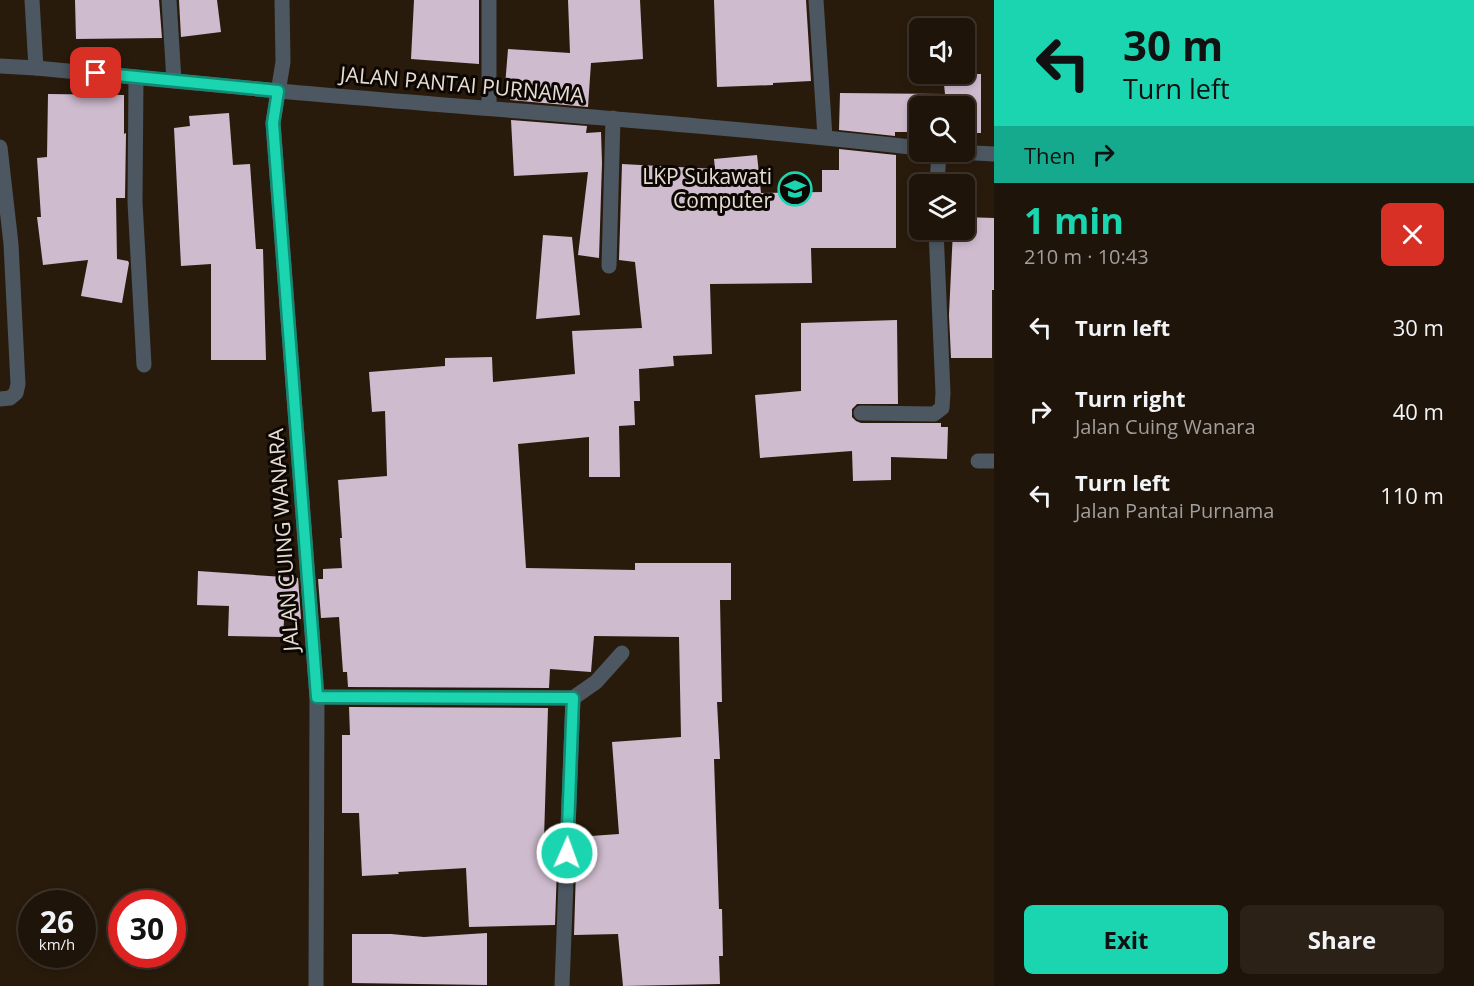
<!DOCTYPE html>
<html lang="en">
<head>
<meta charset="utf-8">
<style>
	body { margin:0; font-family:"Open Sans",sans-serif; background:#2c2117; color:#f1f3f6; height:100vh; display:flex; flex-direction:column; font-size:22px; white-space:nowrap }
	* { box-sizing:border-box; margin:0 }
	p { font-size:20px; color:#a19e9c }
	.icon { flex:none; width:33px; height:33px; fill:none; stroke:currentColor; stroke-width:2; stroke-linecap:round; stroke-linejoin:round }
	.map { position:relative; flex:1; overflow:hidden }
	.sheet { display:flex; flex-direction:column; background:#1f1409; width:480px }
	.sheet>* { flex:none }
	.banner { background:#1bd5b1; color:#111; overflow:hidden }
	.tools { position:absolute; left:909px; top:18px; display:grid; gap:12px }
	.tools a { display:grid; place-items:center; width:66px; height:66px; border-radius:9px; background:#1f1409; box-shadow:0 3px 9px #0003,0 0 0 2px #3c332a; font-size:30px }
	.speed { position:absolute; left:18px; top:890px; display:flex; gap:12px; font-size:30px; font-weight:700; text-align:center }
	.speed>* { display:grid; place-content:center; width:78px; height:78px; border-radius:50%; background:#1f1409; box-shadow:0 3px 9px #0003,0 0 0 2px #3c332a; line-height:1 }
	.speed small { font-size:15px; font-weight:400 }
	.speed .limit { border:9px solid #d22; background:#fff; color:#111 }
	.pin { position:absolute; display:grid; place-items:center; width:51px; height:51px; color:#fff; margin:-26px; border-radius:12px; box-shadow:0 3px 9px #0006 }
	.me { position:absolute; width:66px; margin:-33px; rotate:2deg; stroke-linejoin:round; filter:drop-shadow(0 0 4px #0008) }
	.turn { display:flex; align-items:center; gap:21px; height:126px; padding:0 30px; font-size:27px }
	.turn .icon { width:78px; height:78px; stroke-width:2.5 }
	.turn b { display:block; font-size:42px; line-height:51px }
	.then { display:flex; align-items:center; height:57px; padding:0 30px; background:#0003; gap:12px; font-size:22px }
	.round { display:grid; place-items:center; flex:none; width:63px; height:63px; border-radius:9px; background:#2c2117 }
	.head { display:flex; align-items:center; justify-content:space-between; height:102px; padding:0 30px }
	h1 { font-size:36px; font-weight:700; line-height:45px; color:#1bd5b1 }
	.primary-button { display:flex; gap:12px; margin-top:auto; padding:12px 30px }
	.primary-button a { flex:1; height:69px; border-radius:9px; background:#1bd5b1; color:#111; font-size:24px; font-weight:700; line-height:69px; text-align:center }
	.primary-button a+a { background:#2c2117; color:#f1f3f6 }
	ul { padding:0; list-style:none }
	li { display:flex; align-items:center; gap:18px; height:84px; padding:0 30px }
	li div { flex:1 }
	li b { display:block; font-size:22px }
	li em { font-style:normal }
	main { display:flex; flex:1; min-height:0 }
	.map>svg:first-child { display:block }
	.building { fill:#cebbce }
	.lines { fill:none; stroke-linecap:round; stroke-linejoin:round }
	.minor { stroke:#4c5761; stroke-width:15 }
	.tertiary { stroke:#4c5761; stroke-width:15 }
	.route-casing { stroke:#128a73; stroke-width:15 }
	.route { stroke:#1bd5b1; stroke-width:10 }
	.labels { text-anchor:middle; stroke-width:6; stroke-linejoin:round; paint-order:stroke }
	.street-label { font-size:21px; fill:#e6dcd3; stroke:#0d0703 }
	.poi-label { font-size:21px; fill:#e6dcd3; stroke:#0d0703; text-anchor:end }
</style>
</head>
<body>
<main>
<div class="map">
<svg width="994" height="986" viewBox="0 0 994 986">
	<rect width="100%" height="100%" fill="#291b0c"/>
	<g class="building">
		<path d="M 75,0 L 159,0 L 162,38 L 76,39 Z"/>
		<path d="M 179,0 L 217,0 L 221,32 L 181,37 Z"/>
		<path d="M 414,0 L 479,0 L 479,64 L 411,59 Z"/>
		<path d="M 568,0 L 640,0 L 643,59 L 591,63 L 588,107 L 510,100 L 509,86 L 505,86 L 508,49 L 570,53 Z"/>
		<path d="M 714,0 L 806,0 L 811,81 L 773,83 L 773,85 L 717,87 Z"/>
		<path d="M 943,74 L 981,74 L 981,133 L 964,133 L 964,106 L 920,106 L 920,132 L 895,132 L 895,136 L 839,130 L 840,93 L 945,94 Z"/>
		<path d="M 48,94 L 124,95 L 124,134 L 126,133 L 125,198 L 116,198 L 117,259 L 128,261 L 129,263 L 122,303 L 81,296 L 88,260 L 43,265 L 37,217 L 41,217 L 37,158 L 47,157 Z"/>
		<path d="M 229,113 L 233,165 L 250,164 L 256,249 L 263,249 L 266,360 L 211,360 L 211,264 L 181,266 L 174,128 L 190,126 L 189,116 Z"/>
		<path d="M 511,120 L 587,126 L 586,133 L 601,132 L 602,163 L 599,258 L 578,255 L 588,172 L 514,176 Z"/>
		<path d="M 839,149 L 896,155 L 896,248 L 811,248 L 812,283 L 710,284 L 712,354 L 673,356 L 674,366 L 639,369 L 640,401 L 634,401 L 635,425 L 619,426 L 620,477 L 589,477 L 589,437 L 518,444 L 526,568 L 635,570 L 635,563 L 731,563 L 731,600 L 720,600 L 722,702 L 717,702 L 720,759 L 714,759 L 719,909 L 722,909 L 723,956 L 719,956 L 720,984 L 623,986 L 618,934 L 574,935 L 577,837 L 619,834 L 612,742 L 681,737 L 679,637 L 594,636 L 591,672 L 550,669 L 549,688 L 348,687 L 347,672 L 343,672 L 339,617 L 321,618 L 318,579 L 323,579 L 323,569 L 342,568 L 340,538 L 342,538 L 338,480 L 387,476 L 385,411 L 372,412 L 369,372 L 445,366 L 445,358 L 492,357 L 493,382 L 575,374 L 572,331 L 642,328 L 635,262 L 619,260 L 622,164 L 715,169 L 714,159 L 757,155 L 761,193 L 822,192 L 822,170 L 839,170 Z"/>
		<path d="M 964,217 L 994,218 L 994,290 L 992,290 L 992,358 L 951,358 L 949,315 L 953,230 L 964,230 Z"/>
		<path d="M 543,235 L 572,237 L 580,315 L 536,319 Z"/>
		<path d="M 897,320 L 898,404 L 857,404 L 852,409 L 852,417 L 856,421 L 861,423 L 941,423 L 941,427 L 948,427 L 947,459 L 891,457 L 891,480 L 853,481 L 852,451 L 760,458 L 755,395 L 801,391 L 801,323 Z"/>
		<path d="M 198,571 L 298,578 L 301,619 L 284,620 L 283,637 L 228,636 L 229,606 L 197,605 Z"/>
		<path d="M 349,707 L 548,708 L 544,839 L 558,838 L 555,925 L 469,927 L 466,868 L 398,872 L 399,874 L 362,876 L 359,813 L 342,813 L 342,735 L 350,735 Z"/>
		<path d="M 487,933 L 487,985 L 352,983 L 352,934 L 391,934 L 424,937 Z"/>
	</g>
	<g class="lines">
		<g class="minor">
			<path d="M 32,0 L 36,68"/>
			<path d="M 169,0 L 174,81"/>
			<path d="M 282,0 L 283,62 L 273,123 L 317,697 L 316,986"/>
			<path d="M 489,0 L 489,108"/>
			<path d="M 816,0 L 825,137"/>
			<path d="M 136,77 L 135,202 L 144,365"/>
			<path d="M 0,147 L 11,244 L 18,384 L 16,393 L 10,398 L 0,399"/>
			<path d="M 937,184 L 939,152"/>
			<path d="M 609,266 L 613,118"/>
			<path d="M 861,413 L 934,414 L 942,408 L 943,393 L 936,230"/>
			<path d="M 978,461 L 994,461"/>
			<path d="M 317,697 L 573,698 L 562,986"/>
			<path d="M 573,698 L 596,682 L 622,653"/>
		</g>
		<g class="tertiary">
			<path d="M 0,66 L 36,68 C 117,75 198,84 279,91 C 493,110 706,124 920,148"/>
			<path d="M 956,152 L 994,154"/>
		</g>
	</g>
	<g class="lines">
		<defs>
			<path id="route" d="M 96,73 L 278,91 L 273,123 L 317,697 L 573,698 L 567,853"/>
		</defs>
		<use href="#route" class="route-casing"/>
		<use href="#route" class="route"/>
	</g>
	<defs>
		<symbol id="school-ring" viewBox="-11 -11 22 22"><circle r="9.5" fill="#0d0703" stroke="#1bd5b1" stroke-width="1.5"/><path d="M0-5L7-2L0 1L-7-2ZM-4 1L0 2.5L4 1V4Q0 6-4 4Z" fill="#1bd5b1"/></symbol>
	</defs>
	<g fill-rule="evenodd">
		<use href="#school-ring" x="776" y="170" width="38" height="38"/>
	</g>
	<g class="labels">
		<g class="street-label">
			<text transform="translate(462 85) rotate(5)" y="7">JALAN PANTAI PURNAMA</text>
			<text transform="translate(284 540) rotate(-94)" y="7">JALAN CUING WANARA</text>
		</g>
		<g class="poi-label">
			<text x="772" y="184">LKP Sukawati<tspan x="772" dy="24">Computer</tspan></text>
		</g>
	</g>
</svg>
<div class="tools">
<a><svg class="icon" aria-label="sound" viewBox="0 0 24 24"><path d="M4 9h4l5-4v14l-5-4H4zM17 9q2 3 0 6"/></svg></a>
<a><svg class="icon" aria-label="search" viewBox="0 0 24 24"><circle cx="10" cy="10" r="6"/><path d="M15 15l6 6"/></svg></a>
<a><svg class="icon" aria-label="layers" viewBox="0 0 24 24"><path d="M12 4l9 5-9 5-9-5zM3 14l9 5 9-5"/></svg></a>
</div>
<div class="speed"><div>26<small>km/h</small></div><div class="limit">30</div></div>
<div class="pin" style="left:96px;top:73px;background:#d93025"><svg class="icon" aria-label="arrive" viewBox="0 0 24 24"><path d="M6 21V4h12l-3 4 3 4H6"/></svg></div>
<svg class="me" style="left:567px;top:853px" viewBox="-20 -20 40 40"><circle r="17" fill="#1bd5b1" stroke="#fff" stroke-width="3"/><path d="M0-11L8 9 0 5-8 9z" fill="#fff"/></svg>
</div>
<section class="sheet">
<div class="banner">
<div class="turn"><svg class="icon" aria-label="left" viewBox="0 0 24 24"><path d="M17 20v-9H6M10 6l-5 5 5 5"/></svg><div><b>30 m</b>Turn left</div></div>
<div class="then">Then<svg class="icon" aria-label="right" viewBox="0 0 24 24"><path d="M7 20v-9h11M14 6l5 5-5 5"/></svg></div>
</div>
<div class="head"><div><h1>1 min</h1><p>210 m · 10:43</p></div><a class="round" style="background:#d93025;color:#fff"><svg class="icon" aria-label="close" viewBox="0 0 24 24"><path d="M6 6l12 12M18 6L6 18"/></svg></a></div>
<ul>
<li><svg class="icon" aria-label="left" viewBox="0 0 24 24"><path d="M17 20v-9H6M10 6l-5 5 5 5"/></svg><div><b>Turn left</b></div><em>30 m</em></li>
<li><svg class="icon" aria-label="right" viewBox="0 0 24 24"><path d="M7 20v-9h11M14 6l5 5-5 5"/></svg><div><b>Turn right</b><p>Jalan Cuing Wanara</p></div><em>40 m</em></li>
<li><svg class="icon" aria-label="left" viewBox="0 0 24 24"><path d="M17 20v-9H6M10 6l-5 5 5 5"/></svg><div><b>Turn left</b><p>Jalan Pantai Purnama</p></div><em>110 m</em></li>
</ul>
<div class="primary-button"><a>Exit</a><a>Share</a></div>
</section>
</main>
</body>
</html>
